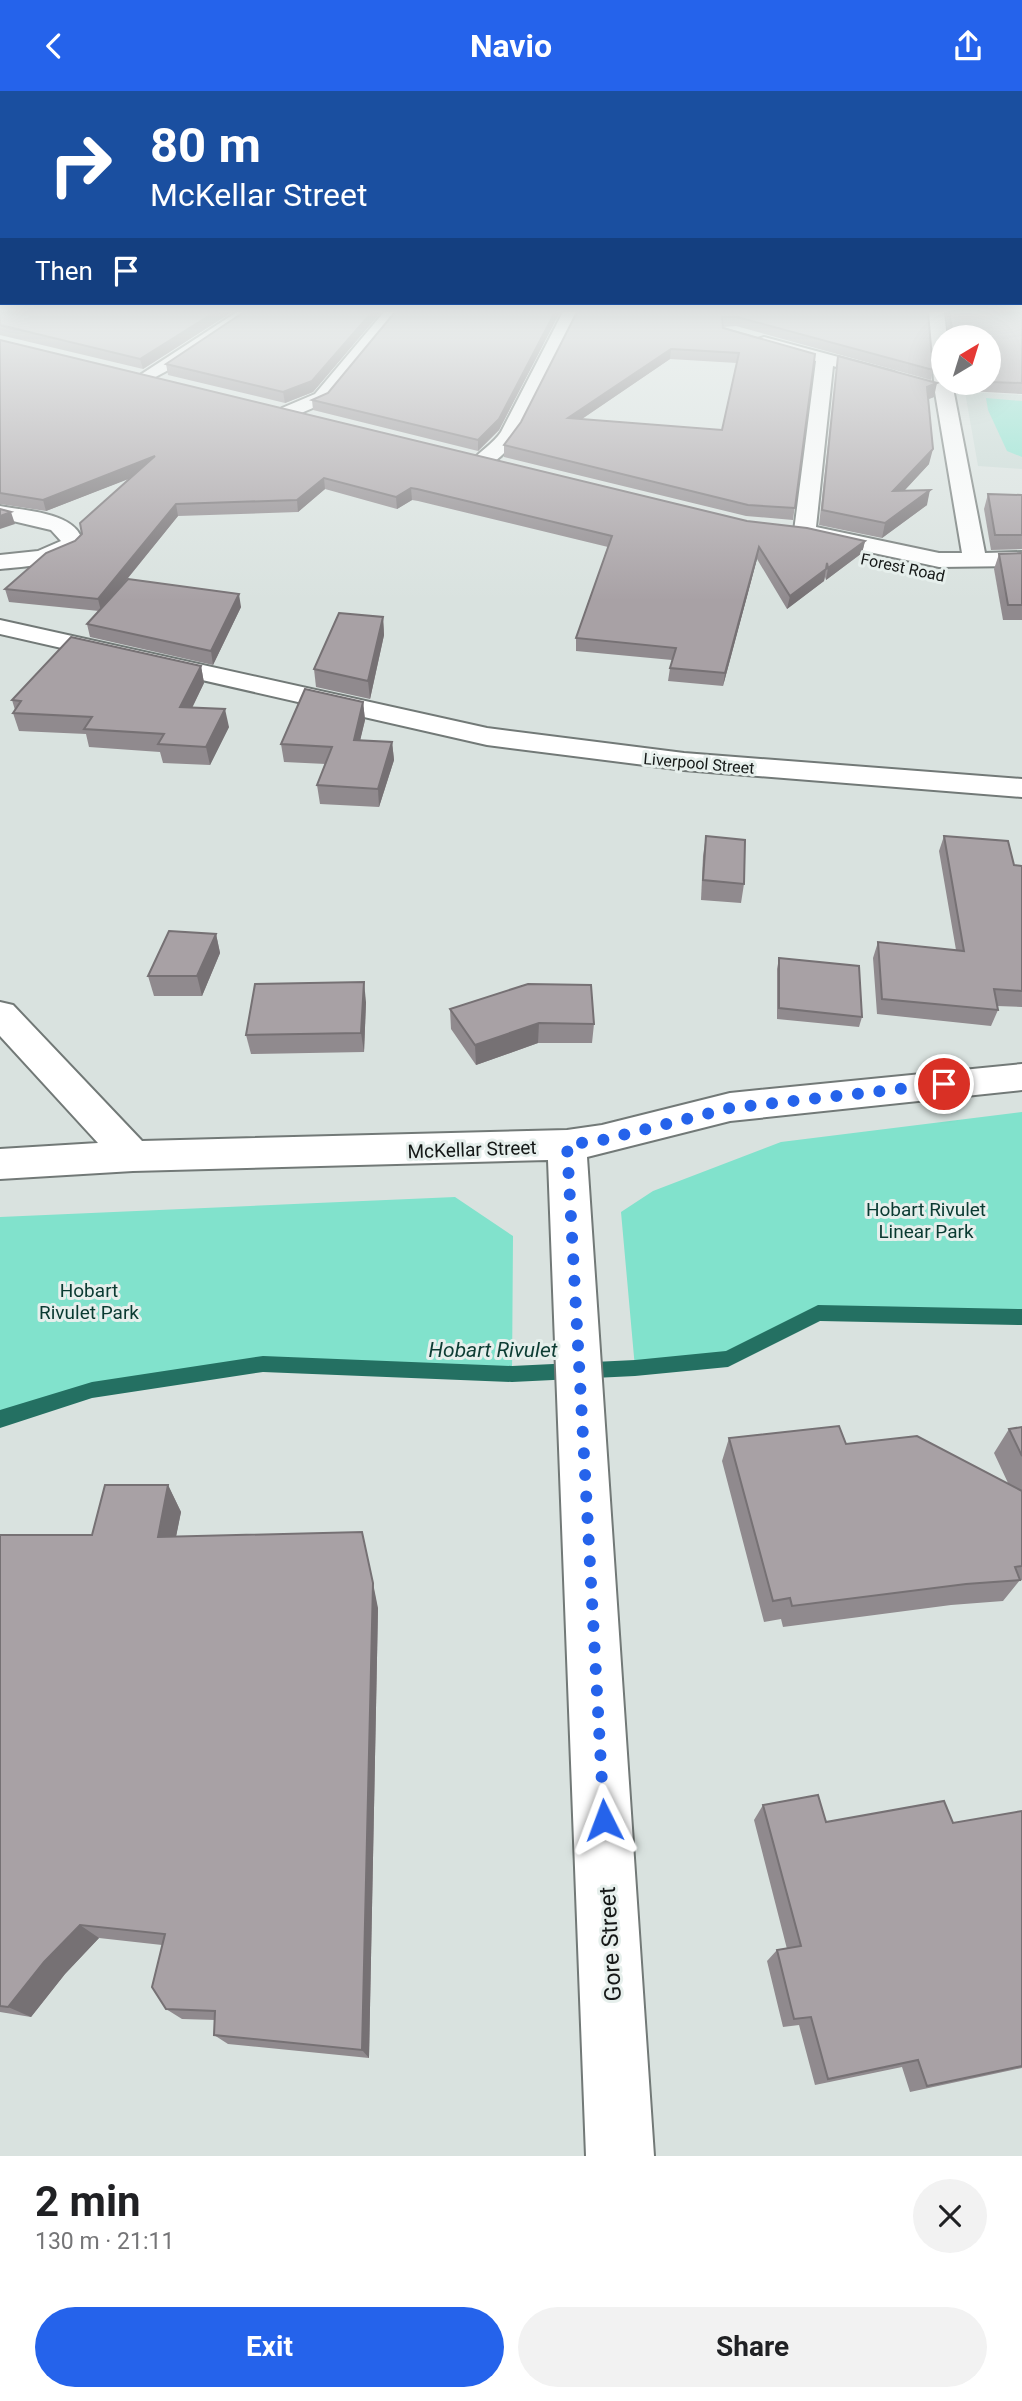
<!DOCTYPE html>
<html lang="en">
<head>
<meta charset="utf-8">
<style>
	body { margin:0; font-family:Roboto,sans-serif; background:#f2f2f2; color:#202124; height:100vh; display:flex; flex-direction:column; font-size:26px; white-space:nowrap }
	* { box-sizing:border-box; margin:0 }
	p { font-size:23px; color:#757577 }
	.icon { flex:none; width:38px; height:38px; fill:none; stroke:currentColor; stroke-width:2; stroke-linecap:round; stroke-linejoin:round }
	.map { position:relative; height:2065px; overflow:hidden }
	.panel { display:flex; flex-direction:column; background:#fff; flex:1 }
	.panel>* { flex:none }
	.guide { position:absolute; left:0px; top:0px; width:1022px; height:214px; box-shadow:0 7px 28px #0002; background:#1a4fa0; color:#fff; overflow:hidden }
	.needle { width:46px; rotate:38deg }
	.buttons { position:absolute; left:931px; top:234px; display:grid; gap:14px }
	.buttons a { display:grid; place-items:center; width:70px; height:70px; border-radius:50%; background:#fff; box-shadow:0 7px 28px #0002; font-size:35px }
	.pin { position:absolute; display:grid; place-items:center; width:60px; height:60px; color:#fff; margin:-30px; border:4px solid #fff; border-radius:50%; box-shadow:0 2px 7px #0007 }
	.me { position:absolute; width:77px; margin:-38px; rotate:357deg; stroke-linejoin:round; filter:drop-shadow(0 0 5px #0008) }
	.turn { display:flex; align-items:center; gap:24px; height:147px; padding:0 35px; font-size:32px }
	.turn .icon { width:91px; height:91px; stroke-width:2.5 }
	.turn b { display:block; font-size:49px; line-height:60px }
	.then { display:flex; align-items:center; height:66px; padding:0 35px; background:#0003; gap:14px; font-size:26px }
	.round { display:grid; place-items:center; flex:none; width:74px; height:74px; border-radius:37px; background:#f2f2f2 }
	.head { display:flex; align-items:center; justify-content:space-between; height:119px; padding:0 35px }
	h1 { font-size:42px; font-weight:700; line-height:52px }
	.cta { display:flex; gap:14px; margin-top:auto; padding:14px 35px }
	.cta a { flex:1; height:80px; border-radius:42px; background:#2563eb; color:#fff; font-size:28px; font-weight:700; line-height:80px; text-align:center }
	.cta a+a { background:#f2f2f2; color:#202124 }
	header { display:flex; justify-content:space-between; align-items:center; height:91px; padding:0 35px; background:#2563eb; color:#fff; font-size:32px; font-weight:700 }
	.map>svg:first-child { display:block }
	.built { fill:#c6d8d3 }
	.green { fill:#81e2cc }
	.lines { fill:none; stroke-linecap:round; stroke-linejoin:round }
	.stream { fill:#247062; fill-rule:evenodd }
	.minor-casing { stroke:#727977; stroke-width:4 }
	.minor { fill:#fff; fill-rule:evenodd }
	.wall { fill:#908a8e; fill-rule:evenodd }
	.shaded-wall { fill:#767174 }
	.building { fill:#a8a1a5; stroke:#767174; stroke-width:2; fill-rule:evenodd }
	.route { stroke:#2563eb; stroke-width:12; stroke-dasharray:0 21.6 }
	.labels { text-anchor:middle; stroke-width:6; stroke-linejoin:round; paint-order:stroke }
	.far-street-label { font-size:16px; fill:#151817; stroke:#e6efec }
	.street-label { font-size:19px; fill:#151817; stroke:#e6efec }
	.park-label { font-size:19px; fill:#0a3a31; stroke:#e6efec }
	.water-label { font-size:21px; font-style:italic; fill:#0d3c33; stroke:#e6efec }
	.near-street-label { font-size:23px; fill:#151817; stroke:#e6efec }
</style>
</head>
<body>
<header><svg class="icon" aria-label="back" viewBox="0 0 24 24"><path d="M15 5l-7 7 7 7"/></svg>Navio<svg class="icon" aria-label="share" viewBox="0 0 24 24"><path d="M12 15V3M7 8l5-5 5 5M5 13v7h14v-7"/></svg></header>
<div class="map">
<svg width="1022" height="2065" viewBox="0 0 1022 2065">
	<rect width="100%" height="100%" fill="#d9e2df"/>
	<path class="built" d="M 965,301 L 1022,304 L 1022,378 L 978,375 Z"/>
	<g class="green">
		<path d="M 986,307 L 1022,310 L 1022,366 L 1007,360 L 988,319 Z"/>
		<path d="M 1022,1021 L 1022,1226 L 818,1222 L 728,1268 L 635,1277 L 621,1121 L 653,1100 L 781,1051 Z"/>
		<path d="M 455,1106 L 513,1145 L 512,1283 L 263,1273 L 92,1299 L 0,1328 L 0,1126 Z"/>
	</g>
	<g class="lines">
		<path class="stream" d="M 818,1214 L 1022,1218 L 1022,1234 L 820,1230 L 728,1276 L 635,1285 L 512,1291 L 263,1281 L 92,1307 L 0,1337 L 0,1319 L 92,1291 L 263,1265 L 512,1275 L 635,1269 L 726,1260 Z"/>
		<defs>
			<g id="minor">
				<path d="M 237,221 L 255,221 L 191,267 L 146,291 L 137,286 Z"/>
				<path d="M 384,221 L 400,221 L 327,311 L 294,325 L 282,325 L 279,321 L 282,317 L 315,303 Z"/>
				<path d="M 563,221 L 579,221 L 519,341 C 510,356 495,379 475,374 L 472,370 C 481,359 493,353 501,341 Z"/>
				<path d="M 928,221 L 944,221 L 947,247 L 943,247 L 943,292 L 952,292 L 985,462 L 1022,461 L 1022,475 L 939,476 L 813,449 L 797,445 L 794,440 L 816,270 L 758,254 L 758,248 L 764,246 L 894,281 L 897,285 L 888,290 L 833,275 L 816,436 L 939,462 L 962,462 L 935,301 Z"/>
				<path d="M 0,415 C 25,420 79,421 83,453 C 67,475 25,475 0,478 L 0,464 L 38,460 L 61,450 L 51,439 L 0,427 Z"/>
				<path d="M 0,529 L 487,637 L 684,662 L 1022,688 L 1022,706 L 684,679 L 487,654 L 0,543 Z"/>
				<path d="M 0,911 L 13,914 L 142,1050 L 567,1039 L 602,1034 L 730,1002 L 1022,973 L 1022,999 L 730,1030 L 587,1066 L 654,2065 L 586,2065 L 548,1069 L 133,1080 L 0,1088 L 0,1058 L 98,1052 L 0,945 Z"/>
			</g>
		</defs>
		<use href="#minor" class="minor-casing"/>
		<use href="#minor" class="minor"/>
	</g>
	<g class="wall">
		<path d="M 0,221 L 232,221 L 143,278 L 0,244 Z"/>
		<path d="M 244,221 L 381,221 L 313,301 L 285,312 L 168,284 L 166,273 Z"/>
		<path d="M 395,221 L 560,221 L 499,339 L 478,360 L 313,319 L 312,309 L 328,302 Z"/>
		<path d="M 577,221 L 928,221 L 933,279 L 931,289 L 736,235 L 723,236 L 815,263 L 793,429 L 746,425 L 504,366 L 504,354 L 521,331 ZM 670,268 L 737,272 L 722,339 L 582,328 Z"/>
		<path d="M 945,221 L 1022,221 L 1022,303 L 968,300 L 957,303 L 954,292 L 989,292 L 989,247 L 946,247 L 948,239 Z"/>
		<path d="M 0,249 L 747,430 L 865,450 L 862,462 L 826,489 L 825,486 L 824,490 L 787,518 L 757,468 L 723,595 L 668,590 L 670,577 L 672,569 L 576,560 L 576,547 L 608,456 L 418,410 L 412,409 L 397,418 L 325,398 L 298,421 L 178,425 L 120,497 L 241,516 L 213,574 L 90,546 L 87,533 L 99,520 L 9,511 L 5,498 L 75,450 L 130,387 L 46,420 L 0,413 Z"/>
		<path d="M 838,265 L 934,306 L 928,308 L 929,373 L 904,400 L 927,414 L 882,447 L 819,434 Z"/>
		<path d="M 988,403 L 1022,404 L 1022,458 L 991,459 L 984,418 Z"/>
		<path d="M 1022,462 L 1022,529 L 1003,529 L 994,478 L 999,463 Z"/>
		<path d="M 383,526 L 384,544 L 370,608 L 316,596 L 314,578 Z"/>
		<path d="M 201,575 L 204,592 L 192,616 L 229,636 L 210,674 L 163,672 L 160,661 L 89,656 L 86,643 L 19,640 L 13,622 L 15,619 L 12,609 Z"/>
		<path d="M 363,611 L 365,629 L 360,649 L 392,651 L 394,669 L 379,716 L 320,713 L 317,694 L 326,673 L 284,671 L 281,653 Z"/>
		<path d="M 706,745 L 744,793 L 741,812 L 701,809 L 703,765 Z"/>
		<path d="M 944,745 L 1014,774 L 1022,775 L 1022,916 L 997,915 L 998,919 L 991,935 L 877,923 L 873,867 L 878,851 L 956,859 L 939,760 Z"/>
		<path d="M 216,843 L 220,862 L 202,905 L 154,905 L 148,885 Z"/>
		<path d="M 779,867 L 862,926 L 859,936 L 777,928 L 777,878 Z"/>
		<path d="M 366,911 L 364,961 L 251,963 L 246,944 Z"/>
		<path d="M 450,918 L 594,933 L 592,952 L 538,952 L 476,974 L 451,938 Z"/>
		<path d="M 1022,1336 L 1022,1489 L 1020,1489 L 1003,1510 L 951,1514 L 783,1536 L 781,1528 L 764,1531 L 722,1370 L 729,1347 L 846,1353 L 1008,1392 L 994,1362 L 1009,1338 Z"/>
		<path d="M 168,1394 L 181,1421 L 176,1445 L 378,1517 L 369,1967 L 228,1953 L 214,1944 L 215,1929 L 182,1928 L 166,1918 L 162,1854 L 99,1847 L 65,1883 L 31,1926 L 0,1921 L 0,1444 L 92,1444 Z"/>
		<path d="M 763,1714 L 826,1731 L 953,1732 L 1022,1720 L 1022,1977 L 910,2001 L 902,1976 L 815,1994 L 799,1934 L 783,1936 L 767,1870 L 777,1859 L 787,1858 L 754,1729 Z"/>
	</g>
	<g class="shaded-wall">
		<path d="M 215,221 L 232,221 L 143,278 L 140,268 Z"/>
		<path d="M 372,221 L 381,221 L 313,301 L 285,312 L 283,301 Z"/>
		<path d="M 555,221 L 560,221 L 499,339 L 478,360 L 478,349 Z"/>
		<path d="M 671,258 L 670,268 L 567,338 L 568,327 Z"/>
		<path d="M 937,292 L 934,306 L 924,310 L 927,296 Z"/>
		<path d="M 959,292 L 970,292 L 968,300 L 957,303 Z"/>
		<path d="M 933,358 L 929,373 L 890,415 L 893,400 Z"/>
		<path d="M 155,365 L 157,377 L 46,420 L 43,409 Z"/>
		<path d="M 324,387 L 325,398 L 298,421 L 297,409 Z"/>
		<path d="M 411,397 L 412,409 L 397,418 L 396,406 Z"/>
		<path d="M 930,399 L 927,414 L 882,447 L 885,432 Z"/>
		<path d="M 176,413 L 178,425 L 101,520 L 98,508 Z"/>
		<path d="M 11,421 L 15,433 L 0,438 L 0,425 Z"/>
		<path d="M 865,450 L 862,462 L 826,489 L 828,477 Z"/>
		<path d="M 759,456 L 757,468 L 723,595 L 725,582 Z"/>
		<path d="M 826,478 L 824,490 L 787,518 L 790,505 Z"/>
		<path d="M 239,503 L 241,516 L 213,574 L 211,560 Z"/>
		<path d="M 383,526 L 384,544 L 370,608 L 368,590 Z"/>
		<path d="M 201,575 L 204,592 L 184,634 L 180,616 Z"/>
		<path d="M 363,611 L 365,629 L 356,667 L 354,649 Z"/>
		<path d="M 225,618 L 229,636 L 210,674 L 206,656 Z"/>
		<path d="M 392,651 L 394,669 L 379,716 L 378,698 Z"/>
		<path d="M 216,843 L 220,862 L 202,905 L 197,885 Z"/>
		<path d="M 364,891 L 366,911 L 364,961 L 361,942 Z"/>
		<path d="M 539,932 L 538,952 L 476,974 L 475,954 Z"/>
		<path d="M 168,1394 L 181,1421 L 171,1471 L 158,1446 Z"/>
		<path d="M 373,1492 L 378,1517 L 369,1967 L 362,1959 Z"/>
		<path d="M 80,1834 L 99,1847 L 65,1883 L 31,1926 L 8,1916 L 44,1871 Z"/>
	</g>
	<g class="building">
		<path d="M 0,221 L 215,221 L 140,268 L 0,234 Z"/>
		<path d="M 244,221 L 372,221 L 312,290 L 283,301 L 166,273 Z"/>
		<path d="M 395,221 L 555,221 L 499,328 L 478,349 L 312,309 L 328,302 Z"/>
		<path d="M 577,221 L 928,221 L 933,279 L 737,226 L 722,226 L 723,237 L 815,263 L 795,417 L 748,414 L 504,354 L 521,331 ZM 671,258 L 739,262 L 722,339 L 568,327 Z"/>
		<path d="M 949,221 L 1022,221 L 1022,292 L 989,291 L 989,247 L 948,247 L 948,240 L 952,237 Z"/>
		<path d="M 0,249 L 747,430 L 807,437 L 865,450 L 828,477 L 827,472 L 826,478 L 790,505 L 759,456 L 725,582 L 670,577 L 676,557 L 576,547 L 612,445 L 417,398 L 411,397 L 396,406 L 324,387 L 297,409 L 176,413 L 98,508 L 5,498 L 46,462 L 75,450 L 82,443 L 80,432 L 155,365 L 43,409 L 0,402 Z"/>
		<path d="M 838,265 L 937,292 L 927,296 L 933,358 L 893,400 L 930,399 L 885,432 L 822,419 Z"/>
		<path d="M 988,403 L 1022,404 L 1022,444 L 995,444 Z"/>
		<path d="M 0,418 L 11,421 L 0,425 Z"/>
		<path d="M 1022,462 L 1022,514 L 1008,514 L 999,463 Z"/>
		<path d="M 128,488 L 239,503 L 211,560 L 87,533 Z"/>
		<path d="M 339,522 L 383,526 L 368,590 L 314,578 Z"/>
		<path d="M 71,546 L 201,575 L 180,616 L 225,618 L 206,656 L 158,653 L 164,643 L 84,638 L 92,626 L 13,622 L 21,610 L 12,609 Z"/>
		<path d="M 305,598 L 363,611 L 354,649 L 392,651 L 378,698 L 317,694 L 332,656 L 281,653 Z"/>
		<path d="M 706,745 L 745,749 L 744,793 L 703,789 Z"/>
		<path d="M 944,745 L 1008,750 L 1014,774 L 1022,775 L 1022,900 L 994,898 L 998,919 L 882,908 L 878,851 L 964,860 Z"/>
		<path d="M 169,840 L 216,843 L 197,885 L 148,885 Z"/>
		<path d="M 779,867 L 859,875 L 862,926 L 779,917 Z"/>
		<path d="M 364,891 L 361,942 L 246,944 L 255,893 Z"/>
		<path d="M 528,893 L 591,894 L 594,933 L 539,932 L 475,954 L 450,918 Z"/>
		<path d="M 839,1335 L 846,1353 L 917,1345 L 1022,1400 L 1022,1475 L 1015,1476 L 1020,1489 L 966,1493 L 792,1515 L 790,1507 L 773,1510 L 729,1347 Z"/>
		<path d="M 1022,1336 L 1022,1365 L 1009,1338 Z"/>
		<path d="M 105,1394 L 168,1394 L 158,1446 L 362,1441 L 373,1492 L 362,1959 L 214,1944 L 215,1920 L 166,1918 L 152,1896 L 165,1843 L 80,1834 L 44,1871 L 8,1916 L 0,1915 L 0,1444 L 92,1444 Z"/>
		<path d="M 818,1704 L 826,1731 L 944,1710 L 953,1732 L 1022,1720 L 1022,1975 L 927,1995 L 918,1969 L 828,1988 L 811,1926 L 794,1928 L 777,1859 L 801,1855 L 763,1714 Z"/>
	</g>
	<linearGradient id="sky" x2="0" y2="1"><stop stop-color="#5ca8bf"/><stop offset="0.43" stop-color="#eef2f1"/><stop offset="1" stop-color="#eef2f1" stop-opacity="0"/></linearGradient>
	<rect width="1022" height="510" fill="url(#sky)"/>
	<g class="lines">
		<path class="route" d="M 604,1729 L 567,1054 L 602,1049 L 730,1017 L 944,993"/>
	</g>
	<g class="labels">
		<g class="far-street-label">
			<text transform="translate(903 476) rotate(12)" y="6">Forest Road</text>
			<text transform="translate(699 672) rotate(5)" y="6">Liverpool Street</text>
		</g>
		<g class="street-label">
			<text transform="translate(472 1058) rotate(-2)" y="7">McKellar Street</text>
		</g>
		<g class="park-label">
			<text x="926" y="1125">Hobart Rivulet<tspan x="926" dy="22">Linear Park</tspan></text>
			<text x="89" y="1206">Hobart<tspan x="89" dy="22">Rivulet Park</tspan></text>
		</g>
		<g class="water-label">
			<text x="493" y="1266">Hobart Rivulet</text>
		</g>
		<g class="near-street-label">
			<text transform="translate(610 1853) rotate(-93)" y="8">Gore Street</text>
		</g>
	</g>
</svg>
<div class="buttons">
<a><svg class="needle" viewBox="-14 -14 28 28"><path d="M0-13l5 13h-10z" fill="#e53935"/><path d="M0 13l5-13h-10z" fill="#757577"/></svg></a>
</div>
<div class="pin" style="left:944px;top:993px;background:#d93025"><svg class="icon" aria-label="arrive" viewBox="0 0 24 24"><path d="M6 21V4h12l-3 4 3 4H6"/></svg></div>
<svg class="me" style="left:604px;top:1729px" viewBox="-20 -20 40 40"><path d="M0-17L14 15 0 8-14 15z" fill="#2563eb" stroke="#fff" stroke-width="4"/></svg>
<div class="guide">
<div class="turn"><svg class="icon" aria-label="right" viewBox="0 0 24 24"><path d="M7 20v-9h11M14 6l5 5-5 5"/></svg><div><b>80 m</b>McKellar Street</div></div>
<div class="then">Then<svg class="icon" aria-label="arrive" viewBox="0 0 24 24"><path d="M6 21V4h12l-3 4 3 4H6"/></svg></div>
</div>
</div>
<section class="panel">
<div class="head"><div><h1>2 min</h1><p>130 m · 21:11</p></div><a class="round"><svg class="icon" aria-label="close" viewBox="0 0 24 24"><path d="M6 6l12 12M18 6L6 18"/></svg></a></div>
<div class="cta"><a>Exit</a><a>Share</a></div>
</section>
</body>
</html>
